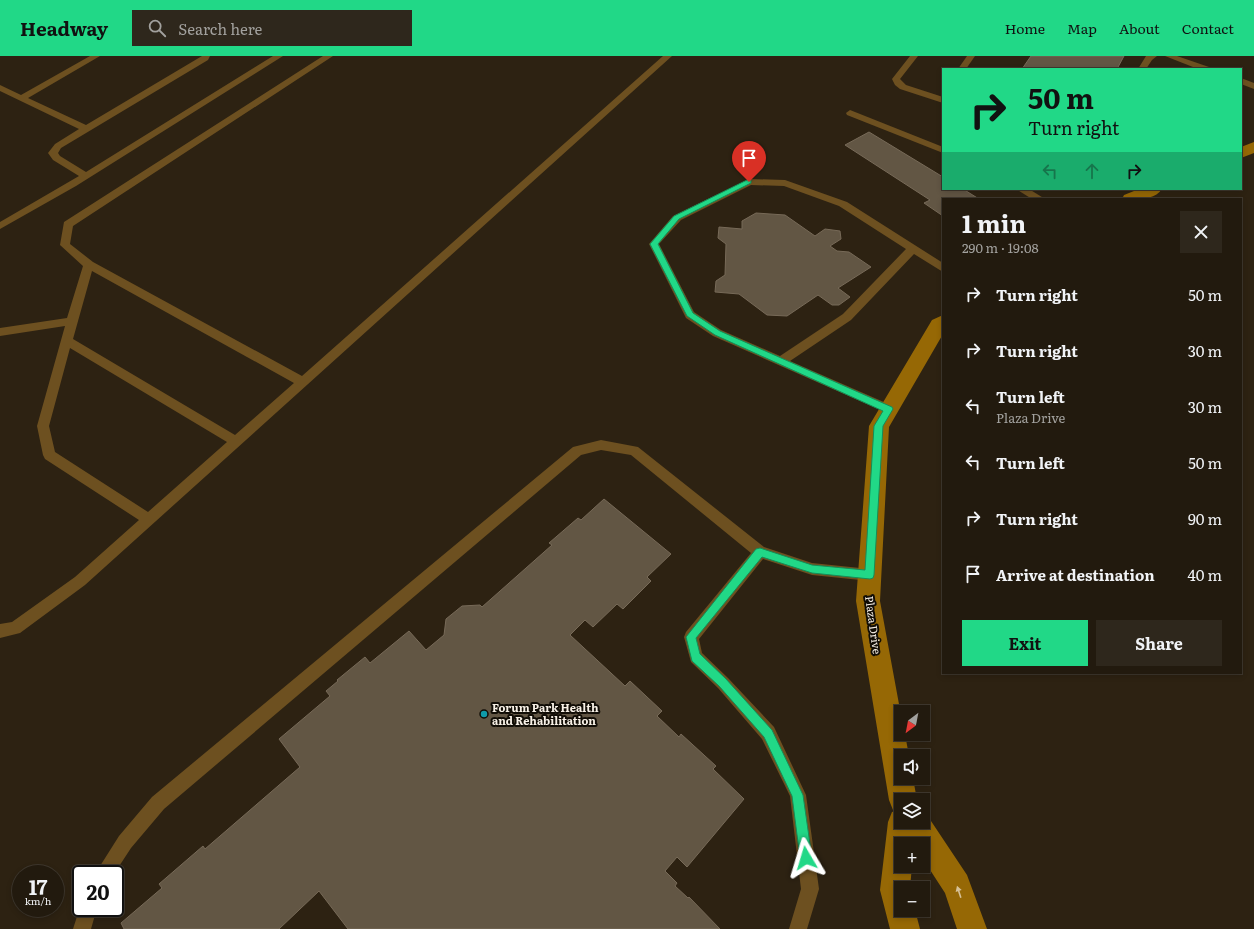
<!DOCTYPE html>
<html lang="en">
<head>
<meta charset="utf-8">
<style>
	body { margin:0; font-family:Literata,serif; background:#2e271c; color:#f1f3f6; height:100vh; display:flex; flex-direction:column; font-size:15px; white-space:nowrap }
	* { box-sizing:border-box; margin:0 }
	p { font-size:13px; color:#a2a19e }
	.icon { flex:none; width:22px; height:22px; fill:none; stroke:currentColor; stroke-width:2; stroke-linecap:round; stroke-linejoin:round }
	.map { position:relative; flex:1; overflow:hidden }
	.panel { position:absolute; left:942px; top:142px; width:300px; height:476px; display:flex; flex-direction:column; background:#221a0e; border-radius:0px; box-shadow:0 2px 6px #0003,0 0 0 1px #3f382e }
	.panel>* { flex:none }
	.top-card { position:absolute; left:942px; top:12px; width:300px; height:122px; border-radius:0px; box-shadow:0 2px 6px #0003,0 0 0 1px #3f382e; background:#21d887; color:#111; overflow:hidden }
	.needle { width:26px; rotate:212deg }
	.controls { position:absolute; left:894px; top:649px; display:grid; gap:8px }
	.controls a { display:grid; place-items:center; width:36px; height:36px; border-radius:0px; background:#221a0e; box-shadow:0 2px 6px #0003,0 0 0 1px #3f382e; font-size:20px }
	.speed { position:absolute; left:12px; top:809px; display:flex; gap:8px; font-size:20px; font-weight:700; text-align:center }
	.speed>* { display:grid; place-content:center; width:52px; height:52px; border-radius:50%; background:#221a0e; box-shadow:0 2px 6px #0003,0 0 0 1px #3f382e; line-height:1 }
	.speed small { font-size:10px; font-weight:400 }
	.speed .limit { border:2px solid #111; border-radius:6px; background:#fff; color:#111 }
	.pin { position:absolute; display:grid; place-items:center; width:34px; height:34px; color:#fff; margin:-41px -17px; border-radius:50% 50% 50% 0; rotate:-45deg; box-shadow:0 0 4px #0007 }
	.pin .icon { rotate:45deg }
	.me { position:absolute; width:44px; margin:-22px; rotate:353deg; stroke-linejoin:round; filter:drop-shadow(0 0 3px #0008) }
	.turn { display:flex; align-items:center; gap:14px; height:84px; padding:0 20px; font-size:18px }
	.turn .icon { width:52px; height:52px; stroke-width:2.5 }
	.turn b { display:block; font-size:28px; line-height:34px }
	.lanes { display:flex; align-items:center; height:38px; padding:0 20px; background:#0003; justify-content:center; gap:20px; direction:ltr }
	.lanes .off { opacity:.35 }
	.round { display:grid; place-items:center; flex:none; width:42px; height:42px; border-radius:0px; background:#2e271c }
	.head { display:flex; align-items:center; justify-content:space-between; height:68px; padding:0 20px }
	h1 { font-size:24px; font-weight:700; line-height:30px }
	.cta { display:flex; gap:8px; margin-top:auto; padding:8px 20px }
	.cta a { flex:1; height:46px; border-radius:0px; background:#21d887; color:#111; font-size:16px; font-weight:700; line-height:46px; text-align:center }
	.cta a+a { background:#2e271c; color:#f1f3f6 }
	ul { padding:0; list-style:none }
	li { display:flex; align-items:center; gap:12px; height:56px; padding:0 20px }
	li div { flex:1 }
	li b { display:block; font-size:15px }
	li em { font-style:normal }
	header { display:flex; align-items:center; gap:24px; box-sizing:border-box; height:56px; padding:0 20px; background:#21d887; color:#111 }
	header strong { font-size:19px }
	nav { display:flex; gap:22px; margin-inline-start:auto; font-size:14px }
	.search { width:280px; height:36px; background:#2e271c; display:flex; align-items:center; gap:10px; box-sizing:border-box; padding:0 14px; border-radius:0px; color:#a2a19e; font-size:15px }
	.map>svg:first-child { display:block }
	.building { fill:#625644; stroke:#776a58 }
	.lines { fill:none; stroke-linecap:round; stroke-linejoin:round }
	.lane { fill:#6d5020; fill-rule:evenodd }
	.secondary { fill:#966805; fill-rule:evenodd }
	.oneway { fill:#d6c198 }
	.route { fill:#21d887; stroke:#158c58 }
	.culture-dot { fill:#0f9aa8; stroke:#110d06; stroke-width:1.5 }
	.labels { text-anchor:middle; stroke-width:4; stroke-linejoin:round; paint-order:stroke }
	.street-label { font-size:11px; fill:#f8f1e7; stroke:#110d06 }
	.poi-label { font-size:11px; font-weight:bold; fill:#f8f1e7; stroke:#110d06; text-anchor:start }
</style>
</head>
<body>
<header>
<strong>Headway</strong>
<div class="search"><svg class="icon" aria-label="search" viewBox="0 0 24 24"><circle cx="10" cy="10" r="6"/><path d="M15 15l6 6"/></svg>Search here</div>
<nav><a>Home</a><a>Map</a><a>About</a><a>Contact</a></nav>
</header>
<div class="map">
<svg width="1254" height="873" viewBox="0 0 1254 873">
	<rect width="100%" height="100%" fill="#2d2212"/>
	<g class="building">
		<path d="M 1031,0 L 1124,0 L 1117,13 L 1022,13 Z"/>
		<path d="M 869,76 L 943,121 L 943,133 L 963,133 L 979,143 L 943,143 L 943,160 L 924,147 L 930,144 L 845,89 Z"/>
		<path d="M 756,157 L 785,159 L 815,180 L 825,173 L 840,175 L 841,183 L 830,190 L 837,195 L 849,196 L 871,211 L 838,232 L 850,241 L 839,249 L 832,249 L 818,239 L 787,260 L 767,259 L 739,238 L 715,236 L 716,225 L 725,219 L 726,188 L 718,182 L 719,171 L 742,173 L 742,165 Z"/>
		<path d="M 604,443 L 671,498 L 647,521 L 651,525 L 623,553 L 617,548 L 593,571 L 585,564 L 570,579 L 625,630 L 630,625 L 662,655 L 657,660 L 679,681 L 681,678 L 716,710 L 713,713 L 744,743 L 687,811 L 677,801 L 665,815 L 677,827 L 675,830 L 688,842 L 689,841 L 720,873 L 348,873 L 319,835 L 279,873 L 124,873 L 121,867 L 162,832 L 159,828 L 203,790 L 205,793 L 300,711 L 279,683 L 330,640 L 326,635 L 338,625 L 337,624 L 365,601 L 370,607 L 409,575 L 426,594 L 444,579 L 446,563 L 462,550 L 480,549 L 482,551 L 552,489 L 549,487 L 578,462 L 581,464 Z"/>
	</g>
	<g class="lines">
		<g class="lane">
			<path d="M 90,0 L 100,0 L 28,42 L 86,69 L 202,0 L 210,0 L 208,4 L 61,92 L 58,97 L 60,100 L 86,116 L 273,0 L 283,0 L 76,130 L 0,173 L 0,166 L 79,120 L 53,104 L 48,97 L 55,88 L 79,73 L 0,35 L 0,29 L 21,39 Z"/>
			<path d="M 323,0 L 333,0 L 73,170 L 70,188 L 93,206 L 302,320 L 663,0 L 672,0 L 85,529 L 20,577 L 0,582 L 0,568 L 12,566 L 75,521 L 139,464 L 45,403 L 43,399 L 37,370 L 65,270 L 0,280 L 0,272 L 67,262 L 83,210 L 60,189 L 64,166 ZM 92,215 L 294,327 L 235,379 L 73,283 ZM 70,292 L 227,386 L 148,456 L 55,396 L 49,370 Z"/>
			<path d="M 910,0 L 918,0 L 900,23 L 906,29 L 943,41 L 943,47 L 900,33 L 895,29 L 892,23 Z"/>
			<path d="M 967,0 L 975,0 L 966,13 L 958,13 Z"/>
			<path d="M 1146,0 L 1157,0 L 1152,4 L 1146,13 L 1138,13 Z"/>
			<path d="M 1165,0 L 1177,0 L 1209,11 L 1210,13 L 1198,13 Z"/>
			<path d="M 1241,22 L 1254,27 L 1254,33 L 1241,28 Z"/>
			<path d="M 850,54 L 943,91 L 943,97 L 847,59 L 846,57 Z"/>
			<path d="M 749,123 L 785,124 L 847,146 L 943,207 L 943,216 L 914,198 L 851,264 L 790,305 L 893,350 L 895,353 L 893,356 L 889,358 L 885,356 L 713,280 L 686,262 L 649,188 L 673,160 ZM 751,129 L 784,130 L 839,150 L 906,193 L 843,258 L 780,300 L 721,274 L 694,256 L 659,188 L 681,164 Z"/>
			<path d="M 1016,133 L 1029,133 L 1045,143 L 1032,143 Z"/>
			<path d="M 601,384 L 638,391 L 764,491 L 812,507 L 870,513 L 875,515 L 877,519 L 875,523 L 870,525 L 812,519 L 763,503 L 699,583 L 702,597 L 728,622 L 774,671 L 806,739 L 819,833 L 807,873 L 789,873 L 801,833 L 790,740 L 762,683 L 718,632 L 691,606 L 684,581 L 686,576 L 751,497 L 631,399 L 601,394 L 581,399 L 164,753 L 131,792 L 114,818 L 95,818 L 119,780 L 152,741 L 573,391 Z"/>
			<path d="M 81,848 L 81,852 L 97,852 L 91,873 L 73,873 Z"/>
		</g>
		<g class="secondary">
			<path d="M 1254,86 L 1254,97 L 1241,102 L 1241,91 Z"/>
			<path d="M 1139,133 L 1162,133 C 1154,145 1135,143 1122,143 L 1124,139 Z"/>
			<path d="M 943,259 L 943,278 L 889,371 L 880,545 L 901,659 L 901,678 L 905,678 L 909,700 L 901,700 L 901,722 L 913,722 L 917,744 L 901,744 L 901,766 L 923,766 L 923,755 L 925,756 L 967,819 L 987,873 L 957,873 L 945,837 L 923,803 L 923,788 L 901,788 L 901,810 L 912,810 L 910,832 L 901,832 L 901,854 L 915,854 L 920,873 L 890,873 L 880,834 L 888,766 L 892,756 L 896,755 L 893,754 L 889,744 L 856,545 L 869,370 L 932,264 Z"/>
		</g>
	</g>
	<defs><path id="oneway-solid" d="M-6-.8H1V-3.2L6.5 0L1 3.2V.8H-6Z"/></defs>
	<use class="oneway" href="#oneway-solid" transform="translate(959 836) rotate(-108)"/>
	<path class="route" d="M 749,123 L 751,124 L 751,127 L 679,163 L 658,188 L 693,257 L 720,275 L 892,351 L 893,353 L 883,370 L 874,519 L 873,522 L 870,523 L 812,517 L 762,501 L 696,582 L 700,598 L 726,623 L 772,674 L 803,739 L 812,802 L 810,806 L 806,807 L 802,806 L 800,802 L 792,740 L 764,681 L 719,630 L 692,605 L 686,581 L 756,493 L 760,492 L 812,509 L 865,514 L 874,370 L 883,355 L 715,279 L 687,260 L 650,188 L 674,160 Z"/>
	<circle class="culture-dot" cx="484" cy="658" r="4"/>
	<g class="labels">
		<g class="street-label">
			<text transform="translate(873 569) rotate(82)" y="4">Plaza Drive</text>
		</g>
		<g class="poi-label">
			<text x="492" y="656">Forum Park Health<tspan x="492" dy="13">and Rehabilitation</tspan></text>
		</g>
	</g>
</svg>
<div class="controls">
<a><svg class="needle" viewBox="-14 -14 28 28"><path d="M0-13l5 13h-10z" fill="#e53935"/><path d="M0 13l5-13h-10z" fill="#a2a19e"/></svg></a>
<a><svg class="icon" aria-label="sound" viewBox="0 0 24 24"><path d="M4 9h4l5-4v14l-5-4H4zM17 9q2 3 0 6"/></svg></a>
<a><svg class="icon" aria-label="layers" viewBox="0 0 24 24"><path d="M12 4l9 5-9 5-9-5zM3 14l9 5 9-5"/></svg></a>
<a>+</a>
<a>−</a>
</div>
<div class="speed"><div>17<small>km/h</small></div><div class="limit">20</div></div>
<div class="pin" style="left:749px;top:126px;background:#d93025"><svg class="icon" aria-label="arrive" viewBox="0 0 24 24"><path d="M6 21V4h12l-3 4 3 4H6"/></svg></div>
<svg class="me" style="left:806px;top:802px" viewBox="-20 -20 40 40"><path d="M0-17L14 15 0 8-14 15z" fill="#21d887" stroke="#fff" stroke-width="4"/></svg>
<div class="top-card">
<div class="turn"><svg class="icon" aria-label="right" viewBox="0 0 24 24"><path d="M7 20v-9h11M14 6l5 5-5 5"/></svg><div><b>50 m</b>Turn right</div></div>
<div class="lanes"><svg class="icon off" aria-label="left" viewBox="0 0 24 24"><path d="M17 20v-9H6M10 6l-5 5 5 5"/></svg><svg class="icon off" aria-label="ahead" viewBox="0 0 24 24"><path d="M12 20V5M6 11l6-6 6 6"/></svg><svg class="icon" aria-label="right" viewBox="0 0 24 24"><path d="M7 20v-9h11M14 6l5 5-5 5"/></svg></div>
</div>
<section class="panel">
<div class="head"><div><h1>1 min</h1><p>290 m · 19:08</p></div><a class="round"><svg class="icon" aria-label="close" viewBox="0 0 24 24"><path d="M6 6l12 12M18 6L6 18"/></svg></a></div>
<ul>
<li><svg class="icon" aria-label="right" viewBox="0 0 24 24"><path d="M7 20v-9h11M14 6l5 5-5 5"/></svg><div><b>Turn right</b></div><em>50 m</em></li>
<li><svg class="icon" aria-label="right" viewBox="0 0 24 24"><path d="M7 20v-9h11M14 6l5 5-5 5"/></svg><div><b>Turn right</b></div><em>30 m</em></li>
<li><svg class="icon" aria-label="left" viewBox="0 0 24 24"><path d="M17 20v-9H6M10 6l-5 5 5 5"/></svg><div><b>Turn left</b><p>Plaza Drive</p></div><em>30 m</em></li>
<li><svg class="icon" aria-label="left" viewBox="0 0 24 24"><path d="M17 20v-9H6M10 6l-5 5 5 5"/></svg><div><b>Turn left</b></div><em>50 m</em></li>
<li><svg class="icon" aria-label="right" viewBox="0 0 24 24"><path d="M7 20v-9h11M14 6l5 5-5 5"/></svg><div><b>Turn right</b></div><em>90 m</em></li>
<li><svg class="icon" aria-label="arrive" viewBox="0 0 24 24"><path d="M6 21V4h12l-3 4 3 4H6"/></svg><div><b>Arrive at destination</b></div><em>40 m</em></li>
</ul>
<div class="cta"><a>Exit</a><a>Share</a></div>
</section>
</div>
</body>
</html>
